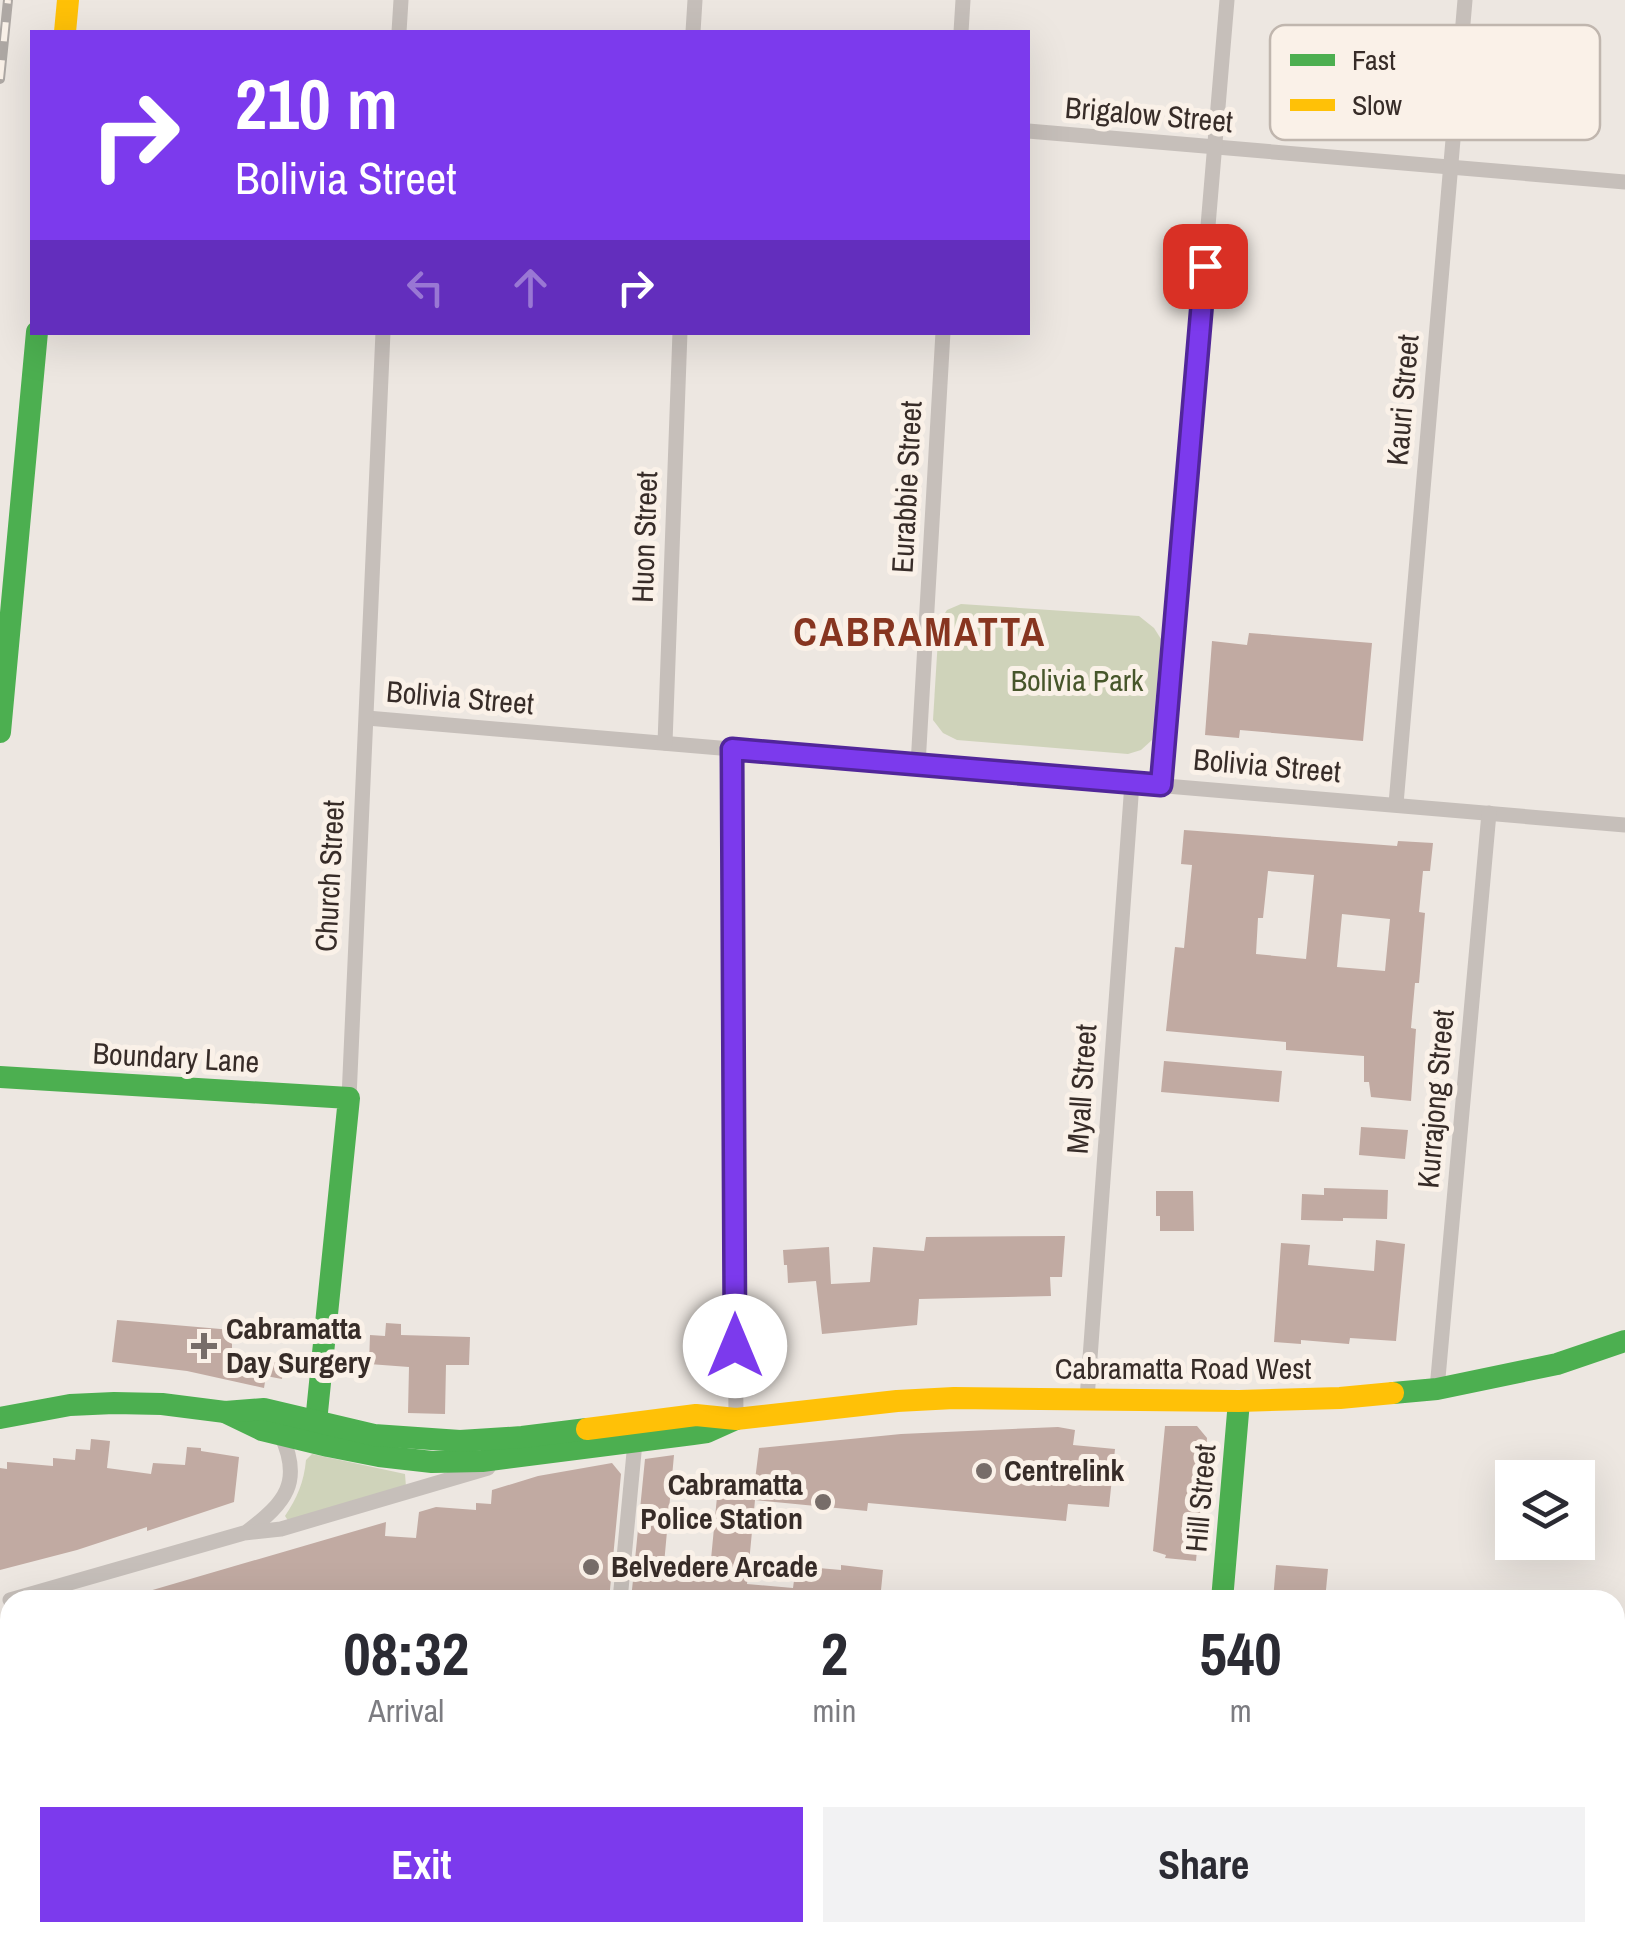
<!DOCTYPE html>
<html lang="en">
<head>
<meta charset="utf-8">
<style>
	body { margin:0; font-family:"Archivo Narrow",sans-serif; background:#f2f2f3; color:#2b2b33; height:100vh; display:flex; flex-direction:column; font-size:38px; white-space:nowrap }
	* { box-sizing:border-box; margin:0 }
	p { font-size:32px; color:#7c7c81 }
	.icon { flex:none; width:55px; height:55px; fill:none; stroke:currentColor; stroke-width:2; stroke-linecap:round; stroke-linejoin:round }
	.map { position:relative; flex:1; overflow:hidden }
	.panel { position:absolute; left:0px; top:1590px; width:1625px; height:352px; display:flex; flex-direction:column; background:#fff; border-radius:30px 30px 0 0; box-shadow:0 10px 40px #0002 }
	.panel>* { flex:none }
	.guide { position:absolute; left:30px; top:30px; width:1000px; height:305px; border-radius:0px; box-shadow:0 10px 40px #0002; background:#7c3aed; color:#fff; overflow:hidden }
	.fabs { position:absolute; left:1495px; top:1460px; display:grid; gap:20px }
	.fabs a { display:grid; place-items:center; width:100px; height:100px; border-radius:0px; background:#fff; box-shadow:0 10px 40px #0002; font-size:50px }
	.pin { position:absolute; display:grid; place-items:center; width:85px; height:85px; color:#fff; margin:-42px; border-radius:20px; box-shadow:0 5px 15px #0006 }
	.me { position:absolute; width:110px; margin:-55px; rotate:0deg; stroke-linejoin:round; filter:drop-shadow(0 0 8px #0008) }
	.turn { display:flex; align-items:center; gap:35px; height:210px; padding:0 40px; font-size:45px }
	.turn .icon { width:130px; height:130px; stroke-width:2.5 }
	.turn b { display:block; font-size:70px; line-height:85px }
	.lanes { display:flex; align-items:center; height:95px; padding:0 40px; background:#0003; justify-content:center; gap:50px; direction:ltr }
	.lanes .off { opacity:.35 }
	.eta { display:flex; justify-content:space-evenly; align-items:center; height:170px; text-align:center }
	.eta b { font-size:60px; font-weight:800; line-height:70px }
	.primary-button { display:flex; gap:20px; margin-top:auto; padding:20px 40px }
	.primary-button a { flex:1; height:115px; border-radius:0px; background:#7c3aed; color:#fff; font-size:40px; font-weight:800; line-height:115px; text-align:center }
	.primary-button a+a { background:#f2f2f3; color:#2b2b33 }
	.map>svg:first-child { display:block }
	.green { fill:#cfd3ba }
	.building { fill:#c1aaa2; fill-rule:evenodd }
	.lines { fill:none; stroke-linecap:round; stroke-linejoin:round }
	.street { stroke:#c6bfba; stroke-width:15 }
	.fast { stroke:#4caf50; stroke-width:22 }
	.slow { stroke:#ffc107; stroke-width:22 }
	.rail-casing { stroke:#aea8a4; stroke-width:10 }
	.rail { stroke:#faf1e8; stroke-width:6; stroke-dasharray:19; stroke-linecap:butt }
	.route-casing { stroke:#51269a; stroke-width:25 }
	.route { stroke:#7c3aed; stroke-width:18 }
	.poi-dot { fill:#776d69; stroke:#faf1e8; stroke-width:4 }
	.labels { text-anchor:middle; stroke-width:10; stroke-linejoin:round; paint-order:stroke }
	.street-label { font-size:30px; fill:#372c28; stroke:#faf1e8 }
	.park-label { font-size:30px; fill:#47562b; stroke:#faf1e8 }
	.poi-label { font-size:30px; font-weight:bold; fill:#372c28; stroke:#faf1e8; text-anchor:start }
	.district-label { font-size:40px; font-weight:bold; letter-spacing:2.5px; fill:#873520; stroke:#faf1e8 }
	.key { fill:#faf1e8; stroke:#c0b6ae; stroke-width:2.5 }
	.key-label { font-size:28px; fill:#372c28 }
</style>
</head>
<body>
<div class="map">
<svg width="1625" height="1942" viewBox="0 0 1625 1942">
	<rect width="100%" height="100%" fill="#ede7e1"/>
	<g class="green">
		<path d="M 961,604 L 1139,616 L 1154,628 L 1161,639 L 1152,740 L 1141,750 L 1128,754 L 957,740 L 943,733 L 933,720 L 939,622 L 947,610 Z"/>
		<path d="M 312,1454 L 405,1474 L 406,1487 L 289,1522 L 285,1516 C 297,1498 304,1482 306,1460 Z"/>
	</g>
	<g class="building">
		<path d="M 1249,633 L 1372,643 L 1363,741 L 1240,730 L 1239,738 L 1205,735 L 1212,641 L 1247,645 Z"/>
		<path d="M 1184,830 L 1397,846 L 1398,841 L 1433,843 L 1430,871 L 1423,871 L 1419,912 L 1425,913 L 1419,983 L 1415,983 L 1411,1028 L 1416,1029 L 1411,1101 L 1371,1097 L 1369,1082 L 1364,1082 L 1364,1056 L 1286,1050 L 1286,1042 L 1166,1031 L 1175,947 L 1184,948 L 1192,865 L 1181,864 ZM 1268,871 L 1314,875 L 1306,959 L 1256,954 L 1258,918 L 1263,918 ZM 1342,914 L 1390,919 L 1385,971 L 1337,967 Z"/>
		<path d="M 1164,1061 L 1282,1071 L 1279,1102 L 1161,1092 Z"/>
		<path d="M 1361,1127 L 1408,1130 L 1405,1159 L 1359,1155 Z"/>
		<path d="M 1324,1188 L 1388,1190 L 1387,1219 L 1343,1218 L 1343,1221 L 1301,1220 L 1302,1194 L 1324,1195 Z"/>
		<path d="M 1156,1191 L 1193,1191 L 1194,1231 L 1160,1231 L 1160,1216 L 1156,1216 Z"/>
		<path d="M 1065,1236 L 1062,1277 L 1050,1277 L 1051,1296 L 919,1299 L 917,1325 L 822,1334 L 816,1281 L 788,1283 L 787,1265 L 784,1265 L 783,1250 L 829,1247 L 831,1284 L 870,1282 L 873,1247 L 924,1251 L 926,1237 Z"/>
		<path d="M 1376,1240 L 1405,1244 L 1396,1341 L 1350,1338 L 1349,1344 L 1301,1340 L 1301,1344 L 1274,1342 L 1281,1243 L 1310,1245 L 1308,1265 L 1374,1271 Z"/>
		<path d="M 117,1320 L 232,1330 L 232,1352 L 284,1357 L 282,1379 L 266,1376 L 264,1388 L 187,1371 L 112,1362 Z"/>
		<path d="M 386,1323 L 401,1324 L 401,1335 L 470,1337 L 469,1365 L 446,1365 L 445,1414 L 408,1413 L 409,1367 L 369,1364 L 370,1335 L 385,1336 Z"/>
		<path d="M 1165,1426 L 1197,1426 L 1207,1438 L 1196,1561 L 1165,1558 L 1166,1555 L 1153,1551 Z"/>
		<path d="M 1058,1427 L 1075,1430 L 1073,1445 L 1115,1449 L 1109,1507 L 1068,1504 L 1066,1521 L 868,1503 L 867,1511 L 755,1500 L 747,1584 L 793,1588 L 796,1566 L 841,1570 L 841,1565 L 883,1570 L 880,1600 L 631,1600 L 645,1459 L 674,1455 L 663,1575 L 709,1580 L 719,1476 L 755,1480 L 759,1448 L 901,1434 Z"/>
		<path d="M 91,1439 L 110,1441 L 107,1468 L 151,1474 L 153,1463 L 185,1465 L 187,1447 L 201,1448 L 201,1451 L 239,1457 L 234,1502 L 147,1531 L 147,1527 L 77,1550 L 0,1570 L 0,1468 L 7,1469 L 7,1462 L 53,1466 L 53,1458 L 75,1460 L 76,1449 L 90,1450 Z"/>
		<path d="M 612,1463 L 621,1474 L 609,1600 L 133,1600 L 132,1596 L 386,1522 L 385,1536 L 416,1538 L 419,1512 L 436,1507 L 476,1510 L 476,1503 L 491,1504 L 492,1490 L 538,1476 Z"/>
		<path d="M 1276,1565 L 1328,1569 L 1325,1600 L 1273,1600 Z"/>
	</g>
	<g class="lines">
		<g class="street">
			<path d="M 399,32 L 401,0"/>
			<path d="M 693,32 L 695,0"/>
			<path d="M 961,32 L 963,0"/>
			<path d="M 1028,131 L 1625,182"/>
			<path d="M 367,718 L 1625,825"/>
			<path d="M 665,743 L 680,332"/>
			<path d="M 731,749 L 736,1419"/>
			<path d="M 918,765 L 943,332"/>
			<path d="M 1161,785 L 1227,0"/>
			<path d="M 1396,804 L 1465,0"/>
			<path d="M 349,1098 L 383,332"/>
			<path d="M 1437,1389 L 1489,813"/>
			<path d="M 1087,1399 L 1132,783"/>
			<path d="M 248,1531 C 285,1503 303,1482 281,1435"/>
			<path d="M 10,1600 L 244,1533 L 281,1529 L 488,1468"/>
			<path d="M 620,1600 L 635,1442"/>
			<path d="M 0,1894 L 10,1895"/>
			<path d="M 1004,1932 L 1006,1942"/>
			<path d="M 329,1942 L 329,1932"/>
			<path d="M 515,1942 L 516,1932"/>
			<path d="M 1188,1942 L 1189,1932"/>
		</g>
		<g class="fast">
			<path d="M 0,732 L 37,332"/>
			<path d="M 0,1077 L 349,1098 L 316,1422"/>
			<path d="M 1393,1393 L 1437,1389 L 1557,1364 L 1625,1341"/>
			<path d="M 227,1413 L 262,1430 L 328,1446 L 379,1456 L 432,1462 L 482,1461 L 693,1434 L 707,1432 L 736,1419"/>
			<path d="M 0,1418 L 70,1405 L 114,1403 L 162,1404 L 225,1412 L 264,1409 L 374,1435 L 460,1441 L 522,1437 L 587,1429"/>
			<path d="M 1222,1600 L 1239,1401"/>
		</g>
		<g class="slow">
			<path d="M 65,32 L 68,0"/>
			<path d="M 587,1429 L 696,1415 L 736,1419 L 897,1401 L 954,1398 L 1239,1401 L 1340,1398 L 1393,1393"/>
			<path d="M 1615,1800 L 1625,1801"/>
		</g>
		<defs>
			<path id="rail" d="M 0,79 L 8,0"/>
		</defs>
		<use href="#rail" class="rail-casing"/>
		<use href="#rail" class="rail"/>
	</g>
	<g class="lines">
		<defs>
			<path id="route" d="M 735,1346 L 732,749 L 1161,785 L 1205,266"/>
		</defs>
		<use href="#route" class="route-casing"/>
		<use href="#route" class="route"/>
	</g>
	<g class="poi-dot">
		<path d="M199 1331h10v10h10v10h-10v10h-10v-10h-10v-10h10z"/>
		<circle cx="984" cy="1471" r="10"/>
		<circle cx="823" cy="1502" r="10"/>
		<circle cx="591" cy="1567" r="10"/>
	</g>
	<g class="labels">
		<g class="street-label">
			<text transform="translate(1149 115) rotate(5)" y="10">Brigalow Street</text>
			<text transform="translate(1403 400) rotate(-85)" y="10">Kauri Street</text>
			<text transform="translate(907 487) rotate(-87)" y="10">Eurabbie Street</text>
			<text transform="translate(645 537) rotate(-88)" y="10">Huon Street</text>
			<text transform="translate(460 698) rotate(5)" y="10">Bolivia Street</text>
			<text transform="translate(1267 766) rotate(5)" y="10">Bolivia Street</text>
			<text transform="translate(330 876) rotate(-87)" y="10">Church Street</text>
			<text transform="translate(176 1058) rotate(3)" y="10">Boundary Lane</text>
			<text transform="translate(1082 1089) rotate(-86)" y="10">Myall Street</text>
			<text transform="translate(1436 1099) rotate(-85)" y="10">Kurrajong Street</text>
			<text x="1183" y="1379">Cabramatta Road West</text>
			<text transform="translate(1201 1498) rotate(-85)" y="10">Hill Street</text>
		</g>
		<g class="park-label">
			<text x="1077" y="691">Bolivia Park</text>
		</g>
		<g class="poi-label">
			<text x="226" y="1339">Cabramatta<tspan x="226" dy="34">Day Surgery</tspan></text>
			<text x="1004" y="1481">Centrelink</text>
			<text x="803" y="1495" text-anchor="end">Cabramatta<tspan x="803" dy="34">Police Station</tspan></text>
			<text x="611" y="1577">Belvedere Arcade</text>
		</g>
		<g class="district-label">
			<text x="920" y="646">CABRAMATTA</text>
		</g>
	</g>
	<rect x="1270" y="25" width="330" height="115" rx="15" class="key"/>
	<rect x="1290" y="54" width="45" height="12" fill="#4caf50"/>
	<rect x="1290" y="99" width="45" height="12" fill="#ffc107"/>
	<g class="key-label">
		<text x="1352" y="70">Fast</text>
		<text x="1352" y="115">Slow</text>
	</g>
</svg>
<div class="fabs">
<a><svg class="icon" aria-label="layers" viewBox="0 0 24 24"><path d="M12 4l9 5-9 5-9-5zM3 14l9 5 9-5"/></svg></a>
</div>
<div class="pin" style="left:1205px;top:266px;background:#d93025"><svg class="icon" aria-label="arrive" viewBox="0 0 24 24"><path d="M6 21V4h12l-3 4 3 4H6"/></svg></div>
<svg class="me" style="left:735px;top:1346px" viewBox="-20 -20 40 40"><circle r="19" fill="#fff"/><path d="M0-13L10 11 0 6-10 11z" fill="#7c3aed"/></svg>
<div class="guide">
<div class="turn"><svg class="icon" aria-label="right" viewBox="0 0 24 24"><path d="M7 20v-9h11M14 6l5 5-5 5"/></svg><div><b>210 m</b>Bolivia Street</div></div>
<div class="lanes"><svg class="icon off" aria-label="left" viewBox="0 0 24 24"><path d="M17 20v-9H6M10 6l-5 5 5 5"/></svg><svg class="icon off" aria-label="ahead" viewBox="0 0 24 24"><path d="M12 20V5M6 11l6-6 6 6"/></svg><svg class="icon" aria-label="right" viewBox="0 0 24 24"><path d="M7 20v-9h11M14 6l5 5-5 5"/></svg></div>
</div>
<section class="panel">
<div class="eta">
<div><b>08:32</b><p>Arrival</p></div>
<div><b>2</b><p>min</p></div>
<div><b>540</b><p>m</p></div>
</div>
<div class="primary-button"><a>Exit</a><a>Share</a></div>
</section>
</div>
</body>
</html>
